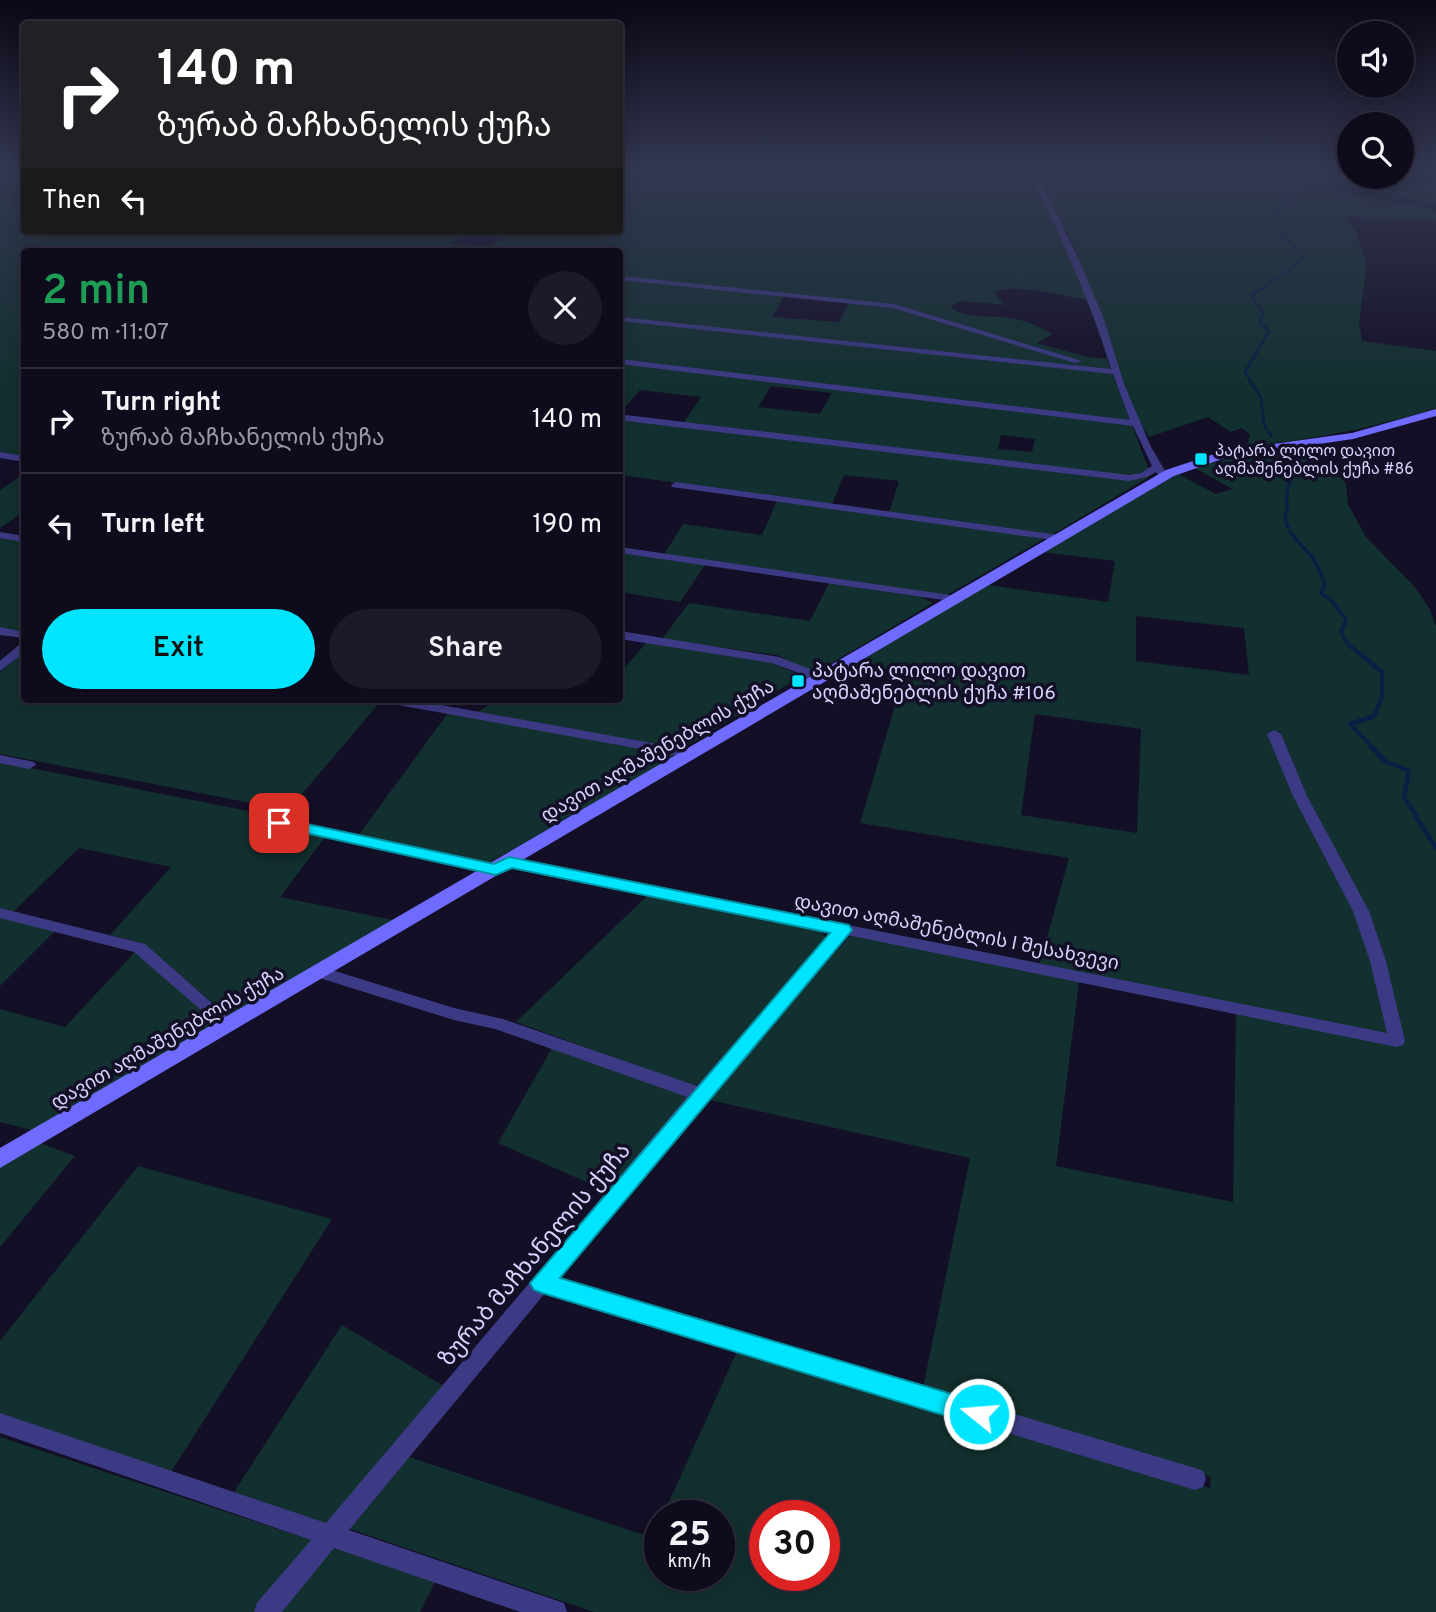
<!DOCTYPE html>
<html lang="en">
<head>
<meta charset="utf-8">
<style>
	body { margin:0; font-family:Overpass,"Noto Sans Georgian",sans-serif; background:#1c1929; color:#f1f3f6; height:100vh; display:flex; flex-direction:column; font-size:26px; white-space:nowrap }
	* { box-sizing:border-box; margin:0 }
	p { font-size:23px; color:#9b9ba3 }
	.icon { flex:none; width:38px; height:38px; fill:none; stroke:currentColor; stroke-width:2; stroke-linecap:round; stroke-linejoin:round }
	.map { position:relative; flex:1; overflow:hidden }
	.sheet { position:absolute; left:21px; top:248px; width:602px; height:455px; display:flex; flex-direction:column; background:#0e0b1c; border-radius:7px; box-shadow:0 4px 18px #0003,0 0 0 2px #2e2b3b }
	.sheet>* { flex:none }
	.guide { position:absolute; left:21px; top:21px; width:602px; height:214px; border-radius:7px; box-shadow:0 4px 18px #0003,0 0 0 2px #2e2b3b; background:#202124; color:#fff; overflow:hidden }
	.fabs { position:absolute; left:1337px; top:21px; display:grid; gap:14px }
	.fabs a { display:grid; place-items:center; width:77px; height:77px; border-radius:50%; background:#0e0b1c; box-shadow:0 4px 18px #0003,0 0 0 2px #2e2b3b; font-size:35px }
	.speed { position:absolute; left:644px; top:1500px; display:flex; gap:14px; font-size:35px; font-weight:700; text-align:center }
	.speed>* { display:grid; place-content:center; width:91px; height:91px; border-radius:50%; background:#0e0b1c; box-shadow:0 4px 18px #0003,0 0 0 2px #2e2b3b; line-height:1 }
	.speed small { font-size:18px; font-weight:400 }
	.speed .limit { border:10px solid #d22; background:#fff; color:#111 }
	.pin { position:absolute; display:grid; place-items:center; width:60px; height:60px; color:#fff; margin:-30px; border-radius:14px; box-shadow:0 4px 10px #0006 }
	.me { position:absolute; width:77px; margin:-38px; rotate:287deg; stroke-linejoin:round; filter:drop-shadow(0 0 5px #0008) }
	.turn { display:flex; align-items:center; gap:24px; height:147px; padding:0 21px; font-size:32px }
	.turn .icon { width:91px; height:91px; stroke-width:2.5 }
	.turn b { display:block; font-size:49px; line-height:60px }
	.then { display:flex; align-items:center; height:66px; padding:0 21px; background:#0003; gap:14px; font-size:26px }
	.round { display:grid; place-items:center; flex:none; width:74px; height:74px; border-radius:37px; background:#1c1929 }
	.overview { display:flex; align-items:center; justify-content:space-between; height:119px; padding:0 21px }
	h1 { font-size:42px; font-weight:600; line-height:52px; color:#1e9e55 }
	.action { display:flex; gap:14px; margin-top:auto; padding:14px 21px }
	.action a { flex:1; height:80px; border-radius:42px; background:#00e5ff; color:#111; font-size:28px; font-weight:600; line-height:80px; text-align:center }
	.action a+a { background:#1c1929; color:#f1f3f6 }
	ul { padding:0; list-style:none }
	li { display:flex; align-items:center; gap:21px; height:105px; padding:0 21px; border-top:2px solid #2e2b3b }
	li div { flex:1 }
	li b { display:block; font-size:26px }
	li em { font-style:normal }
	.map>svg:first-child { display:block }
	.green { fill:#12302f; fill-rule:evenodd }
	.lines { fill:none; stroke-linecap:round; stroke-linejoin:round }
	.stream-far3 { stroke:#0a1f44; stroke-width:2 }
	.stream-far2 { stroke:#0a1f44; stroke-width:2.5 }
	.stream-far1 { stroke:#0a1f44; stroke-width:3.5 }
	.stream { stroke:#0a1f44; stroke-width:4.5 }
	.street { fill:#3d3a85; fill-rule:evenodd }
	.secondary { fill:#6f6bff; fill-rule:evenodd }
	.route { fill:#00e5ff; stroke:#0095a6; stroke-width:2 }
	.poi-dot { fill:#00e5ff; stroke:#130f26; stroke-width:2.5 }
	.labels { text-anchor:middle; stroke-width:7; stroke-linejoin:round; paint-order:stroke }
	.far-poi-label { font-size:16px; fill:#d9d4ff; stroke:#130f26; text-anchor:start }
	.poi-label { font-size:19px; fill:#d9d4ff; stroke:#130f26; text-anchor:start }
	.street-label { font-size:19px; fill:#d9d4ff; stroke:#130f26 }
	.near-street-label { font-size:23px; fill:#d9d4ff; stroke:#130f26 }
</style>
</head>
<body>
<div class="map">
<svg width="1436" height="1612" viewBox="0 0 1436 1612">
	<rect width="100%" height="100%" fill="#130f26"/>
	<g class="green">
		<path d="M 0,168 L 24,168 L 24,231 L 470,231 L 450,244 L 488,248 L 509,234 L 480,231 L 620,231 L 620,168 L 1029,168 L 1088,300 C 1062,296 1022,284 996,291 L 995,294 L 1005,305 L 962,301 L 950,306 C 963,320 993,315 1010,318 C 1025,320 1039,327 1053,334 L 1036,343 L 1088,357 L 1107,359 L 1149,470 L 1130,476 L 684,422 L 701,397 L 640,390 L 620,413 L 620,252 L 24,252 L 24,456 L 0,452 ZM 784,296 L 849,302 L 839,322 L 772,317 ZM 771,386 L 832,393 L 820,414 L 758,407 ZM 1001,435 L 1035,439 L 1032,452 L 998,449 Z"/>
		<path d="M 1034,168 L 1210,168 L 1436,210 L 1436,221 L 1344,216 L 1355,230 L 1367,262 L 1359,322 L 1362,341 L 1436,351 L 1436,408 C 1375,428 1311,440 1247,446 L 1250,435 L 1242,428 L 1231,432 L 1208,417 L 1149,437 L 1133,412 L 1075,248 Z"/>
		<path d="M 1245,168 L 1349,168 L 1349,177 L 1396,177 L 1396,180 L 1436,184 L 1436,204 Z"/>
		<path d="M 620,418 L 1128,480 L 1149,477 L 1053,534 L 889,513 L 899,481 L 844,475 L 832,504 L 620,475 Z"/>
		<path d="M 1295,449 L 1330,469 L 1346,483 L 1348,504 L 1366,537 L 1414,586 L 1429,608 L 1436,626 L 1436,1612 L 594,1612 L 347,1528 L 406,1456 L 653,1538 L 660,1524 L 660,1575 L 719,1575 L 719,1516 L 663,1515 L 739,1347 L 1210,1488 L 1211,1477 L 923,1388 L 970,1158 L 705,1099 L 858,927 L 1040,963 L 1069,858 L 860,823 L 901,686 L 890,674 L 863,659 L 988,585 L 1108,602 L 1115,561 L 1042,552 L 1178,474 L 1216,494 L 1233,489 L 1192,467 L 1258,453 ZM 1136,616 L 1244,628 L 1249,675 L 1136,661 ZM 1035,714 L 1141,729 L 1137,833 L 1021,815 ZM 1079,982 L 1236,1014 L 1233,1202 L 1056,1166 ZM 765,1516 L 824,1516 L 824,1575 L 765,1575 Z"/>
		<path d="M 24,474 L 24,512 L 0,528 L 0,490 Z"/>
		<path d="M 777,501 L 1041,538 L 1042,540 L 947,595 L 664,555 L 683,524 L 762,535 Z"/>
		<path d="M 0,538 L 24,542 L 24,632 L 0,628 Z"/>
		<path d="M 620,552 L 705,565 L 680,602 L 620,592 Z"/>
		<path d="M 829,583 L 922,597 L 933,603 L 815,673 L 777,655 L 662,639 L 689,603 L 810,621 Z"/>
		<path d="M 646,643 L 770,662 L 802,676 L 682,749 L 478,712 L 495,700 L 620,700 L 620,673 Z"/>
		<path d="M 24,652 L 24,700 L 57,700 L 79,704 L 84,700 L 381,701 L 284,815 L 276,808 L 0,754 L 0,672 Z"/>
		<path d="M 448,713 L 678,755 L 487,864 L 358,836 Z"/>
		<path d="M 0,762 L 269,815 L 282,826 L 326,836 L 280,897 L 393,920 L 228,1016 L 144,944 L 110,935 L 171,867 L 79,848 L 13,912 L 0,908 Z"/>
		<path d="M 648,895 L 821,931 L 825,938 L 702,1083 L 692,1086 L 516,1022 Z"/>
		<path d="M 0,917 L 55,931 L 0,986 Z"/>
		<path d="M 135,952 L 218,1023 L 35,1131 L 0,1122 L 0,1009 L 65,1027 Z"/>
		<path d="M 553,1046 L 688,1097 L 609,1192 L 498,1143 Z"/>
		<path d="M 40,1143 L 75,1156 L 0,1247 L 0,1167 Z"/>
		<path d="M 138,1166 L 332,1219 L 171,1472 L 0,1416 L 0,1341 Z"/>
		<path d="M 342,1325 L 447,1388 L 329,1525 L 234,1492 Z"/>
		<path d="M 0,1437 L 314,1541 L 254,1612 L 0,1612 Z"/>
		<path d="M 330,1547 L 436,1580 L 420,1612 L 276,1612 Z"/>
	</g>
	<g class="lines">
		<path class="stream-far3" d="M 1257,292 L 1304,259 C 1294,243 1280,235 1271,219 L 1275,211 L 1294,204 L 1282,195"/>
		<path class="stream-far2" d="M 1259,290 L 1251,296 L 1263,313 L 1260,323 L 1269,331 L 1245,372 L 1261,398 L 1264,425 L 1272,437"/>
		<path class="stream-far1" d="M 1284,453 C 1301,479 1281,488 1288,507 C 1277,527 1302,544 1313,558 C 1318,566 1321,576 1325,584 L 1321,593 L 1331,600 L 1346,620 L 1341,632 L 1349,646"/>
		<path class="stream" d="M 1348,644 L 1382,672 L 1382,697 L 1374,716 L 1350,724 L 1385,761 L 1409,771 L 1404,797 L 1436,848"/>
		<g class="street">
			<path d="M 1028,168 L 1034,168 L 1077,255 L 1104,319 L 1124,384 L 1151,447 L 1167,474 L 1165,476 L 1159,476 L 1156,472 L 1147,477 L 1129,481 L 626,421 L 621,418 L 626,415 L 1129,475 L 1141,473 L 1152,466 L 1133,426 L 620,364 L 620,359 L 1130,420 L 1113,374 L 620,321 L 620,317 L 1111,369 C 1090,299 1059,234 1028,168 Z"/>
			<path d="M 620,276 L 894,304 L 1082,361 L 1075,363 L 893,308 L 620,280 Z"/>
			<path d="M 0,452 L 24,456 L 24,462 L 0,458 Z"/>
			<path d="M 676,482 L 1060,535 L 1065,538 L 1060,541 L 672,487 L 671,485 Z"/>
			<path d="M 0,532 L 24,536 L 24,542 L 0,538 Z"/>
			<path d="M 620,547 L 957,596 L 963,599 L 957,602 L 620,553 Z"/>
			<path d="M 0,627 L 24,632 L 24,638 L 0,635 Z"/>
			<path d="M 620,631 L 779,657 L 810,669 L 818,683 L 816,686 L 808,686 L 801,674 L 772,663 L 620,639 Z"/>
			<path d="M 20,644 L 24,644 L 24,653 L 0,671 L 0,661 Z"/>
			<path d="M 387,700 L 414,700 L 690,750 L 697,754 L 690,758 L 393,704 Z"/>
			<path d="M 1274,730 L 1281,734 L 1307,796 L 1369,911 L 1386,961 L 1405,1041 L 1403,1045 L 1397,1047 L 847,935 L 706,1099 L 558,1278 L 1195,1468 L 1203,1471 L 1206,1479 L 1203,1487 L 1195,1490 L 546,1292 L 349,1530 L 555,1600 L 564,1603 L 567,1612 L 520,1612 L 334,1548 L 282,1612 L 254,1612 L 257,1603 L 311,1540 L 0,1433 L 0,1413 L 326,1523 L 687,1097 L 495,1029 L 454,1020 L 313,976 L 311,972 L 313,968 L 319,966 L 454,1008 L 503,1019 L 697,1086 L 832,932 L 509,867 L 502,862 L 504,859 L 509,857 L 1387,1033 L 1370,961 L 1353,911 L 1293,796 L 1267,734 Z"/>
			<path d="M 0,755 L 34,762 L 36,765 L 29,769 L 0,763 Z"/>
			<path d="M 279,819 L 496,865 L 503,870 L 496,875 L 274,826 L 272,823 Z"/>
			<path d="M 0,908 L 145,944 L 237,1025 L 235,1029 L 229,1031 L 223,1029 L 134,952 L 0,918 Z"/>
		</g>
		<path class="secondary" d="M 1436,409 L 1436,416 L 1353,439 L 1225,458 L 1174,476 L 0,1168 L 0,1148 L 1166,470 L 1223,451 L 1352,433 Z"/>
	</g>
	<linearGradient id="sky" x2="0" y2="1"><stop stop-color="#0a0815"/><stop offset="0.43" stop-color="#333752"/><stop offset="1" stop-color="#333752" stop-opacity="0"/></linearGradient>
	<rect width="1436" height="393" fill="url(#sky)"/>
	<path class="route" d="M 279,818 L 494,864 L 509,857 L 849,925 L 852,930 L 849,934 L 560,1278 L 979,1402 L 988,1405 L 992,1414 L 988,1422 L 979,1426 L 542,1293 L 534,1290 L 530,1283 L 830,933 L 512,868 L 496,875 L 274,826 L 271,823 Z"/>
	<g class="poi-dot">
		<rect x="1194" y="452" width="14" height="14" rx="3.5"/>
		<rect x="791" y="674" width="14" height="14" rx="3.5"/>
	</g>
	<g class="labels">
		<g class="far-poi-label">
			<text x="1215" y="456">პატარა ლილო დავით<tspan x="1215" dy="18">აღმაშენებლის ქუჩა #86</tspan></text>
		</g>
		<g class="poi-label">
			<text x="812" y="677">პატარა ლილო დავით<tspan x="812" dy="22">აღმაშენებლის ქუჩა #106</tspan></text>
		</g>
		<g class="street-label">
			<text transform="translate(657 750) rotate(-30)" y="7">დავით აღმაშენებლის ქუჩა</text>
			<text transform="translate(957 931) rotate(11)" y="7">დავით აღმაშენებლის I შესახვევი</text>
			<text transform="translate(167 1037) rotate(-30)" y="7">დავით აღმაშენებლის ქუჩა</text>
		</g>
		<g class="near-street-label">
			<text transform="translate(534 1254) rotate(-50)" y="8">ზურაბ მაჩხანელის ქუჩა</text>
		</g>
	</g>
</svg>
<div class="fabs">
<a><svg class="icon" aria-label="sound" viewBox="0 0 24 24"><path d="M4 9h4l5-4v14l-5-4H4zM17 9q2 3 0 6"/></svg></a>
<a><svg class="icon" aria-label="search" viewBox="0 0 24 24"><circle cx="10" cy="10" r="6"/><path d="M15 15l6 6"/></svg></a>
</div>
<div class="speed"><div>25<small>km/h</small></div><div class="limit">30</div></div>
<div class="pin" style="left:279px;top:823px;background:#d93025"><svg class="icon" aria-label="arrive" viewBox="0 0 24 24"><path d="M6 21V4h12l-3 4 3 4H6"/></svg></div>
<svg class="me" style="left:979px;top:1414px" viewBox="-20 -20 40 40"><circle r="17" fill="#00e5ff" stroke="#fff" stroke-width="3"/><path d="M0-11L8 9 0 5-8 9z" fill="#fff"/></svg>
<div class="guide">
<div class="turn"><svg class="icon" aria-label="right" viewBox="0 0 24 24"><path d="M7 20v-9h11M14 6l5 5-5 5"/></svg><div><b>140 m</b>ზურაბ მაჩხანელის ქუჩა</div></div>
<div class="then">Then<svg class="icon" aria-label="left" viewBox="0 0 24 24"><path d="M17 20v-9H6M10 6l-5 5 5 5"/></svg></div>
</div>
<section class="sheet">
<div class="overview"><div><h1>2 min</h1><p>580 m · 11:07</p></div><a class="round"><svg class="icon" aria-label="close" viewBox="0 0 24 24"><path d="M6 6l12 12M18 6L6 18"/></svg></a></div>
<ul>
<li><svg class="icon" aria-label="right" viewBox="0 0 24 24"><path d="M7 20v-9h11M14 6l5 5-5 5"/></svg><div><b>Turn right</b><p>ზურაბ მაჩხანელის ქუჩა</p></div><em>140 m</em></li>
<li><svg class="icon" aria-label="left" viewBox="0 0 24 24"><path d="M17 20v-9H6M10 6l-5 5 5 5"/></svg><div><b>Turn left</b></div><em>190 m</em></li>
</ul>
<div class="action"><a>Exit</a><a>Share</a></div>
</section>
</div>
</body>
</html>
